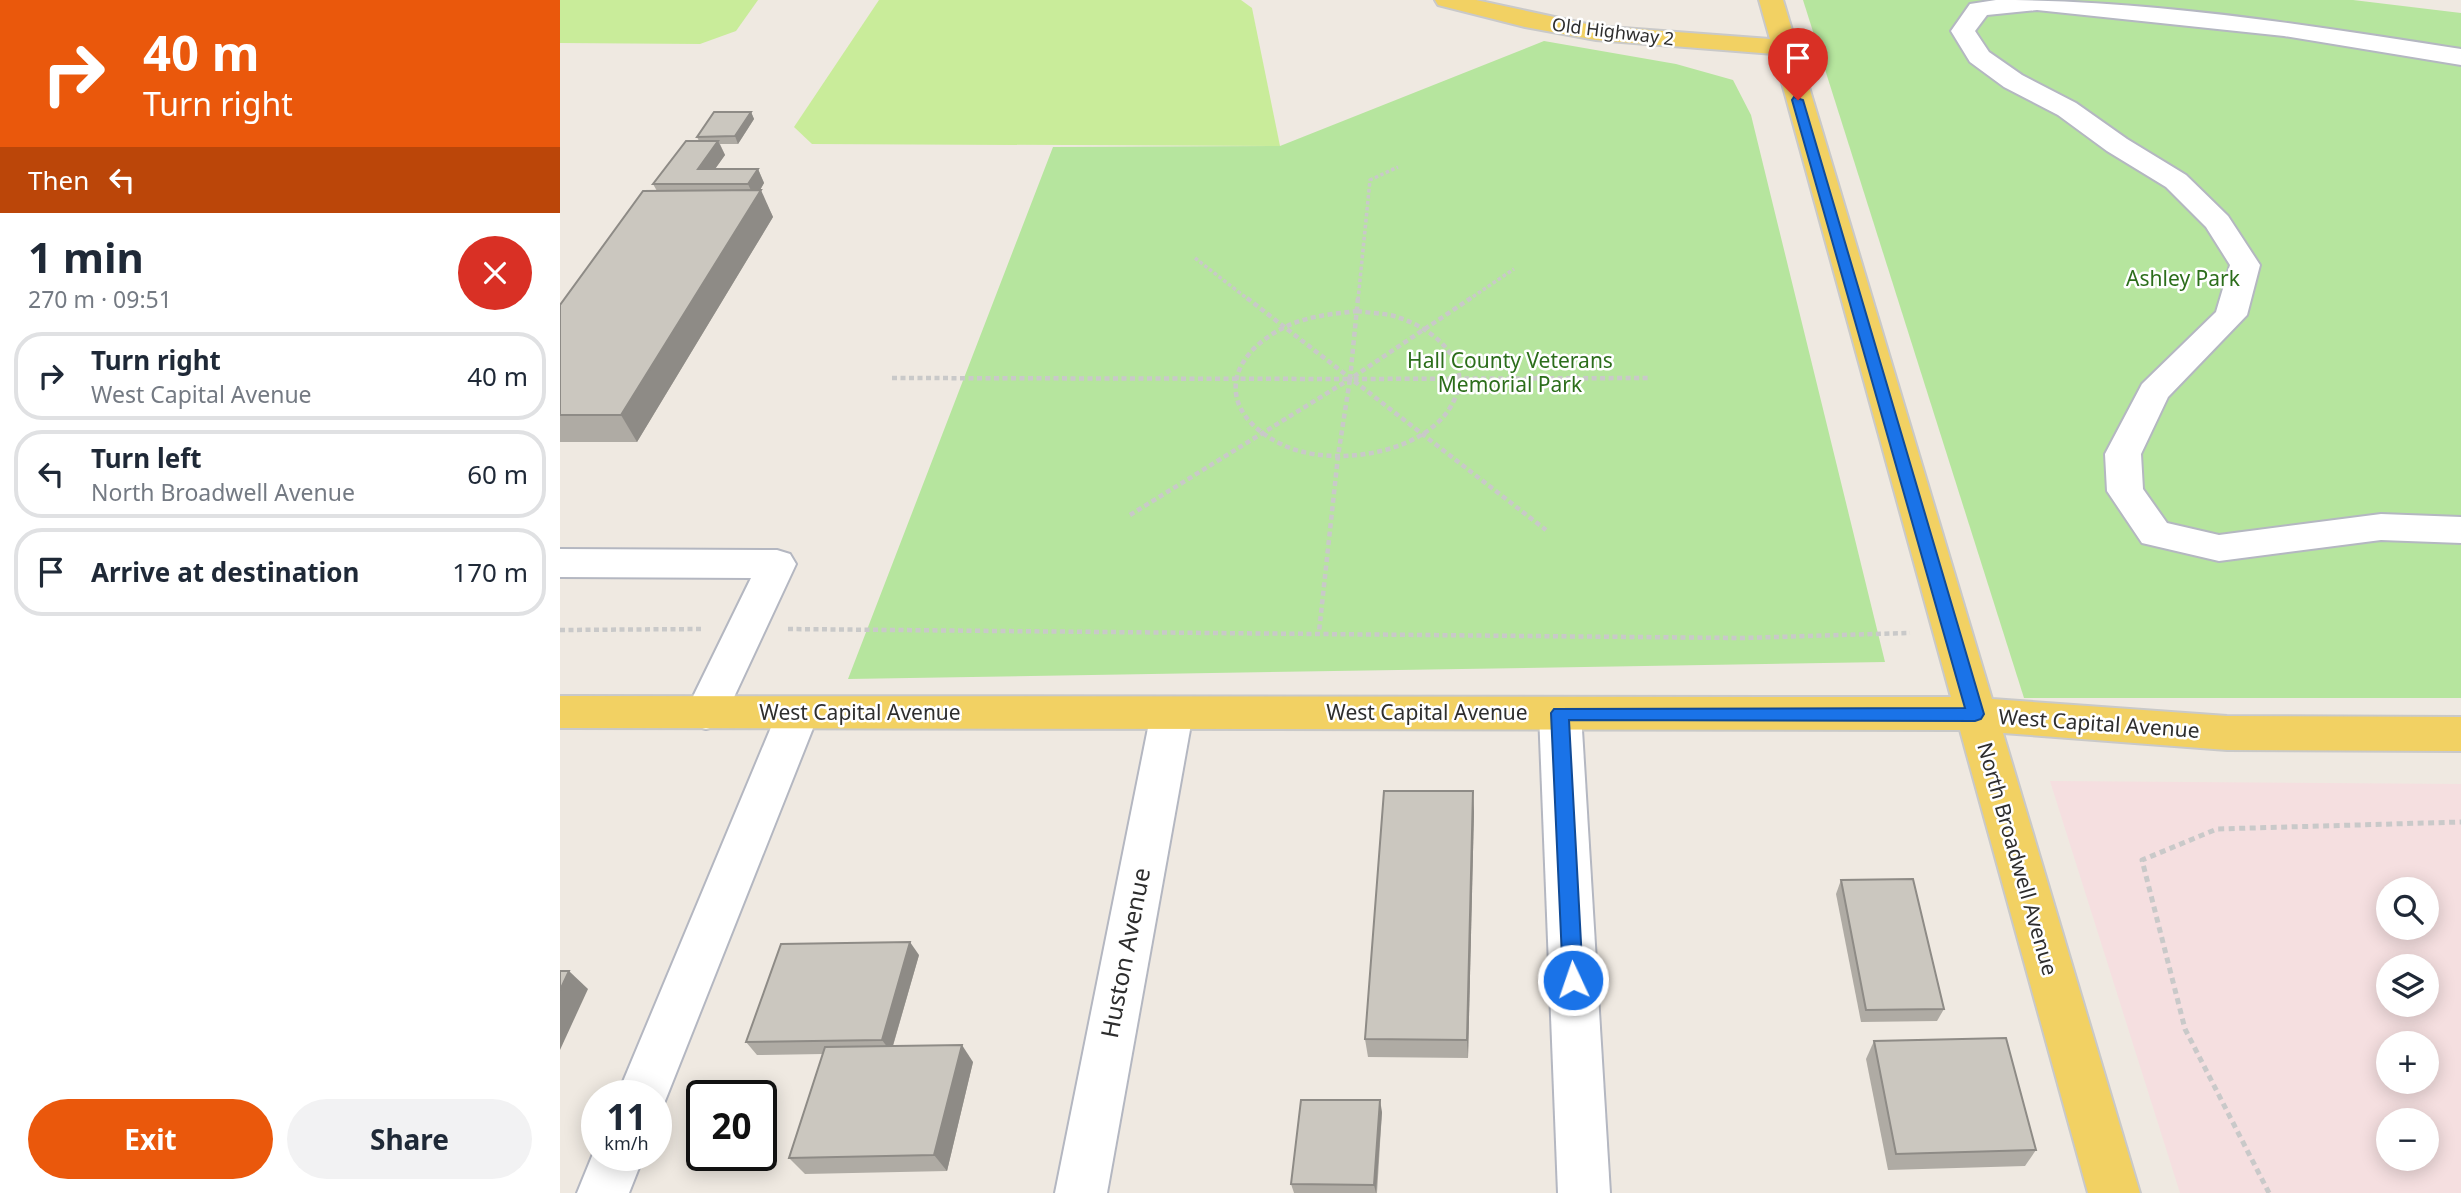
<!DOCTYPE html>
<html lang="en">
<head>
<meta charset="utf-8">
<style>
	body { margin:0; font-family:"Noto Sans",sans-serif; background:#f2f2f3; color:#1f2937; height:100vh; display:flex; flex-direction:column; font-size:26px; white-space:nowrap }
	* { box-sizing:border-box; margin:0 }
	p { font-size:23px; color:#747a83 }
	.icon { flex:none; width:38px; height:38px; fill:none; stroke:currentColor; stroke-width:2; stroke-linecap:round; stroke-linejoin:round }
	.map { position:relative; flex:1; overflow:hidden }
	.sheet { display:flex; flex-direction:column; background:#fff; width:560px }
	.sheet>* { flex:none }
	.guide { background:#ea580c; color:#fff; overflow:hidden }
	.buttons { position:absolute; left:1816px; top:877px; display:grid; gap:14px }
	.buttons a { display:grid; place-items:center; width:63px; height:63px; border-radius:50%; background:#fff; box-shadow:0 4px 18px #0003; font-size:35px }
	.speed { position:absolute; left:21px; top:1080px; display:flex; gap:14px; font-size:35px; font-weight:700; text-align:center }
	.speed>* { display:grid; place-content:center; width:91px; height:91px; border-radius:50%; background:#fff; box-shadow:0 4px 18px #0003; line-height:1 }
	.speed small { font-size:18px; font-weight:400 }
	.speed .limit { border:4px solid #111; border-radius:10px; background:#fff; color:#111 }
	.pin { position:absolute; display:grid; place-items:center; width:60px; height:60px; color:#fff; margin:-72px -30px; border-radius:50% 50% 50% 0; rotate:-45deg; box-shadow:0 0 7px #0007 }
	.pin .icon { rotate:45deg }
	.me { position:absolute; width:77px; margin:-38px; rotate:357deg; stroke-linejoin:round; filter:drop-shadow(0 0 5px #0008) }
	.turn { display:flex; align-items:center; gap:24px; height:147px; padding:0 28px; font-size:32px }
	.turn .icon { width:91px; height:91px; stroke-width:2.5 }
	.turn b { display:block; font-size:49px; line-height:60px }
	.then { display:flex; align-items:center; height:66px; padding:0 28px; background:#0003; gap:14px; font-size:26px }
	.round { display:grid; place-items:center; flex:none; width:74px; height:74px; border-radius:37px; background:#f2f2f3 }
	.head { display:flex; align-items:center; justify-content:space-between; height:119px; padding:0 28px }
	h1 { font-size:42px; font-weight:700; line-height:52px }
	.cta { display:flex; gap:14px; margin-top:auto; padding:14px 28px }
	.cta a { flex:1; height:80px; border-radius:42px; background:#ea580c; color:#fff; font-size:28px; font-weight:700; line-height:80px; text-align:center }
	.cta a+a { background:#f2f2f3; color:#1f2937 }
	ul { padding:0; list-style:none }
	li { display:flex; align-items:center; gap:21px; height:88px; margin:0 14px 10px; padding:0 14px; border:4px solid #e0e1e3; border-radius:28px }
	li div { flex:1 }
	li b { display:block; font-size:26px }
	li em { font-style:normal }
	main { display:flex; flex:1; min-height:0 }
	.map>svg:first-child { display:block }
	.medical { fill:#f5dfe0; fill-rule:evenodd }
	.green { fill:#b6e59e }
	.pitch { fill:#c9ec9a }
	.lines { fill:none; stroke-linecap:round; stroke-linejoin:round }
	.minor-casing { stroke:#b4b7c1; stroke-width:4 }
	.major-casing { stroke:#c9c9c9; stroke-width:4 }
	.path-far2 { stroke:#c9c9c9; stroke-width:3.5; stroke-dasharray:3.5 2.5; stroke-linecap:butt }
	.path-far1 { stroke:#c9c9c9; stroke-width:4.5; stroke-dasharray:5 3.5; stroke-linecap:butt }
	.path { stroke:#c9c9c9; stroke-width:5; stroke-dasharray:6 4.5; stroke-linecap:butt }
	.minor { fill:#fff; fill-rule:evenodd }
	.major { fill:#f2d163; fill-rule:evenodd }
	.wall { fill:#afaba4 }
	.shaded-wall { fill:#8e8b86 }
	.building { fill:#cbc7bf; stroke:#8e8b86; stroke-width:2 }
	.route { fill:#1a73e8; stroke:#114b97; stroke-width:2 }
	.labels { text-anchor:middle; stroke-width:5; stroke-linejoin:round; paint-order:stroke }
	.far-street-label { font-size:18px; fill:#2e2e2e; stroke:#fff }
	.park-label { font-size:21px; fill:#2c6e1b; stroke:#fff }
	.street-label { font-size:21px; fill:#2e2e2e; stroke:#fff }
	.near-street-label { font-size:24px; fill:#2e2e2e; stroke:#fff }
</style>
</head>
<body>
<main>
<section class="sheet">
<div class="guide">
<div class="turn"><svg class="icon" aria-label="right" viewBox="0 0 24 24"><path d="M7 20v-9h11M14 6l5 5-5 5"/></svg><div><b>40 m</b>Turn right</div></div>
<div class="then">Then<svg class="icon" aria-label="left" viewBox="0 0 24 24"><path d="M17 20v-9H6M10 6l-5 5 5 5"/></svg></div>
</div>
<div class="head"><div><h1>1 min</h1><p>270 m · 09:51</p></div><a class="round" style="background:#d93025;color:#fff"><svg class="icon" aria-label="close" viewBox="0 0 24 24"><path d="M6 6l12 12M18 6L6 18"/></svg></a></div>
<ul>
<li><svg class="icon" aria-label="right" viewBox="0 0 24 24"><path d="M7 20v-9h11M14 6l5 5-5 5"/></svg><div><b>Turn right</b><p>West Capital Avenue</p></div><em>40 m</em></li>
<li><svg class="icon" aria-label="left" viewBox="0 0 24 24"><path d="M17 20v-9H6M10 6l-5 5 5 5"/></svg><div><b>Turn left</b><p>North Broadwell Avenue</p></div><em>60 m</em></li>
<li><svg class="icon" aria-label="arrive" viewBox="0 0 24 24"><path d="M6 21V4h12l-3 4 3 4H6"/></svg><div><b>Arrive at destination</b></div><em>170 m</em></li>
</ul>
<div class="cta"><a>Exit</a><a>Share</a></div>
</section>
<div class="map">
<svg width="1901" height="1193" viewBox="0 0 1901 1193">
	<rect width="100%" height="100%" fill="#efe9e1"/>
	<path class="medical" d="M 1490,781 L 1901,784 L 1901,1193 L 1620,1193 ZM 1829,889 L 1867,889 L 1867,928 L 1829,928 ZM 1829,966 L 1867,966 L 1867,1004 L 1829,1004 ZM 1829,1043 L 1867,1043 L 1867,1082 L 1829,1082 ZM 1829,1120 L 1867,1120 L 1867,1158 L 1829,1158 Z"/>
	<g class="green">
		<path d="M 1243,0 L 1793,0 L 1901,13 L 1901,698 L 1464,698 Z"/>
		<path d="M 984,41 L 1116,64 L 1173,80 L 1191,115 L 1325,662 L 288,679 L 493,147 L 720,146 Z"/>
	</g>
	<g class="pitch">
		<path d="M 0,0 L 198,0 L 176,31 L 140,44 L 0,43 Z"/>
		<path d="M 319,0 L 681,0 L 692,8 L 720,146 L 252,144 L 234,127 Z"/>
	</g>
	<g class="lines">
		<defs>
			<g id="minor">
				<path d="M 1436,0 C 1592,0 1747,25 1901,49 L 1901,65 L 1724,36 L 1477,10 L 1427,15 L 1415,31 L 1429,52 L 1462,75 L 1516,103 L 1567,139 L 1626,175 L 1668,216 L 1700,265 L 1687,315 L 1608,397 L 1581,454 L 1583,489 L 1607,523 L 1659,535 L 1821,514 L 1901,517 L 1901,543 L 1821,540 L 1659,561 L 1582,543 L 1547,491 L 1545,454 L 1582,384 L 1656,312 L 1670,265 L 1646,227 L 1606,187 L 1547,151 L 1498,115 L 1444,87 L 1410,62 L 1391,31 L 1410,4 Z"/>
				<path d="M 0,549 L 217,550 L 230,554 L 236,564 L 161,725 L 146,729 L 131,725 L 125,713 L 191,578 L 0,577 Z"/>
				<path d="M 238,697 L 253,701 L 259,713 L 107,1096 L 100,1113 L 96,1115 L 96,1096 L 57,1096 L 217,713 L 223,701 Z"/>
				<path d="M 612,697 L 627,701 L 633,713 L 547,1193 L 495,1193 L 591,713 L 597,701 Z"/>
				<path d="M 1000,697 L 1015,701 L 1021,713 L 1050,1193 L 998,1193 L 979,713 L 985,701 Z"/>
				<path d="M 37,1144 L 37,1155 L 84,1155 L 69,1193 L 17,1193 Z"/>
			</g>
			<path id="major" d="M 875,0 L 916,0 L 1036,26 L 1210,39 L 1199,0 L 1223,0 L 1432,699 L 1667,716 L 1901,717 L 1901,751 L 1667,750 L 1443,733 L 1580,1193 L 1528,1193 L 1400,730 L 0,728 L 0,696 L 1391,697 L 1214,54 L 1036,40 L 965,27 L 878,5 Z"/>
		</defs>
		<use href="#minor" class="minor-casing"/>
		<use href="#major" class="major-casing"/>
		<g class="path-far2">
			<path d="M 635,258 L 689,300"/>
			<path d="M 798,300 L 810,180 L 838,167"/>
			<path d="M 908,300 L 954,269"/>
		</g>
		<g class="path-far1">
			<path d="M 687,298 L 986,530"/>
			<path d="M 798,298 L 790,379 L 1088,378"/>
			<path d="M 797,311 C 809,313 822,313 834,316 C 854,322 874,333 887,349 C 897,362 903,378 897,393 C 877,454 772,470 721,444 C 656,412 664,357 725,327 C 747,316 773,314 797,311 Z"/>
			<path d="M 332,378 L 790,379 L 778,456 L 759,632"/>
			<path d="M 570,515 L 790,379 L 911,298"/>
			<path d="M 228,629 L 1181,638 L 1350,633"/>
			<path d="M 0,630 L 143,629"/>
		</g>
		<path class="path" d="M 1709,1193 L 1625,1029 L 1582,860 L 1657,829 L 1901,822"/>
		<use href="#minor" class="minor"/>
		<use href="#major" class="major"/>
	</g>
	<g class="wall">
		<path d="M 191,112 L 194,119 L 178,144 L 160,144 L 165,155 L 155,169 L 198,169 L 204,183 L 200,190 L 213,217 L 77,442 L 0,442 L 0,305 L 97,191 L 93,184 L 139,141 L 137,137 Z"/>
		<path d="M 914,811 L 908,1058 L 808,1057 L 805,1039 Z"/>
		<path d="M 1281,880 L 1384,1009 L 1377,1021 L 1301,1022 L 1276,894 Z"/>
		<path d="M 359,955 L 333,1046 L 413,1062 L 387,1171 L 245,1174 L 229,1158 L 263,1054 L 197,1055 L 186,1042 Z"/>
		<path d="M 1314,1041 L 1476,1150 L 1465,1166 L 1328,1170 L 1306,1059 Z"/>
		<path d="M 822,1112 L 817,1193 L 734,1193 L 731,1184 Z"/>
	</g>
	<g class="shaded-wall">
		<path d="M 191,112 L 194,119 L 178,144 L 175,136 Z"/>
		<path d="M 158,141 L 165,155 L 145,183 L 138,169 Z"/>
		<path d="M 198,169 L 204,183 L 195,199 L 188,184 Z"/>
		<path d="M 201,190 L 213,217 L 77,442 L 61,415 Z"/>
		<path d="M 913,791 L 914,811 L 908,1058 L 907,1040 Z"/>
		<path d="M 350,942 L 359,955 L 331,1052 L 322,1040 Z"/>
		<path d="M 9,971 L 28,989 L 0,1050 L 0,990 Z"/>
		<path d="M 402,1045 L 413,1062 L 387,1171 L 374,1155 Z"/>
		<path d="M 820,1100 L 822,1112 L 816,1193 L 814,1185 Z"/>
	</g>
	<g class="building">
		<path d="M 154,112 L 191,112 L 175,136 L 137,137 Z"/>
		<path d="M 126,141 L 158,141 L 138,169 L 198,169 L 188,184 L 93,184 Z"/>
		<path d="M 201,190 L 61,415 L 0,415 L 0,305 L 83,191 Z"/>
		<path d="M 824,791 L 913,791 L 907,1040 L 805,1039 Z"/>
		<path d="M 1353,879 L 1384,1009 L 1306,1010 L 1281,880 Z"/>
		<path d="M 350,942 L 322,1040 L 186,1042 L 221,944 Z"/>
		<path d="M 0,971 L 9,971 L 0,990 Z"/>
		<path d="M 1446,1038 L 1476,1150 L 1336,1154 L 1314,1041 Z"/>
		<path d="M 402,1045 L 374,1155 L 229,1158 L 265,1047 Z"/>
		<path d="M 741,1100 L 820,1100 L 814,1185 L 731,1184 Z"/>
	</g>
	<path class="route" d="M 1234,97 L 1243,100 L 1424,714 L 1421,719 L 1415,721 L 1009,720 L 1023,980 L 1020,986 L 1013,989 L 1006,986 L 1003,980 L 991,713 L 994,709 L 1405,708 L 1232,100 Z"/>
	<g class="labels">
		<g class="far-street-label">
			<text transform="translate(1053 32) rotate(7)" y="6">Old Highway 2</text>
		</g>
		<g class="park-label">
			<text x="1623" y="286">Ashley Park</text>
			<text x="950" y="368">Hall County Veterans<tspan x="950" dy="24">Memorial Park</tspan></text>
		</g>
		<g class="street-label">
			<text x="300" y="720">West Capital Avenue</text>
			<text x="867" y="720">West Capital Avenue</text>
			<text transform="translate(1539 724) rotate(4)" y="7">West Capital Avenue</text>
			<text transform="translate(1457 859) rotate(74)" y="7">North Broadwell Avenue</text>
		</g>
		<g class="near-street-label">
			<text transform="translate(566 953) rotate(-79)" y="8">Huston Avenue</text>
		</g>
	</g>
</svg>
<div class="buttons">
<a><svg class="icon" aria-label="search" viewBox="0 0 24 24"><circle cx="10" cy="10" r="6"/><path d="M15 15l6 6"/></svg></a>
<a><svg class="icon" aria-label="layers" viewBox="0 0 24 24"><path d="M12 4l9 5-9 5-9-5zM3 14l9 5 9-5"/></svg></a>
<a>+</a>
<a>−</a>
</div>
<div class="speed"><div>11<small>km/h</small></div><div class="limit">20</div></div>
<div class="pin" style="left:1238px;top:100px;background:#d93025"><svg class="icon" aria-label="arrive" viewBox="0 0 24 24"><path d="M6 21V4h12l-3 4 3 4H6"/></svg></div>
<svg class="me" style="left:1013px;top:980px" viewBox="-20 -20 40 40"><circle r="17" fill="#1a73e8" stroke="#fff" stroke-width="3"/><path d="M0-11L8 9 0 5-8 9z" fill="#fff"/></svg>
</div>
</main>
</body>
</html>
